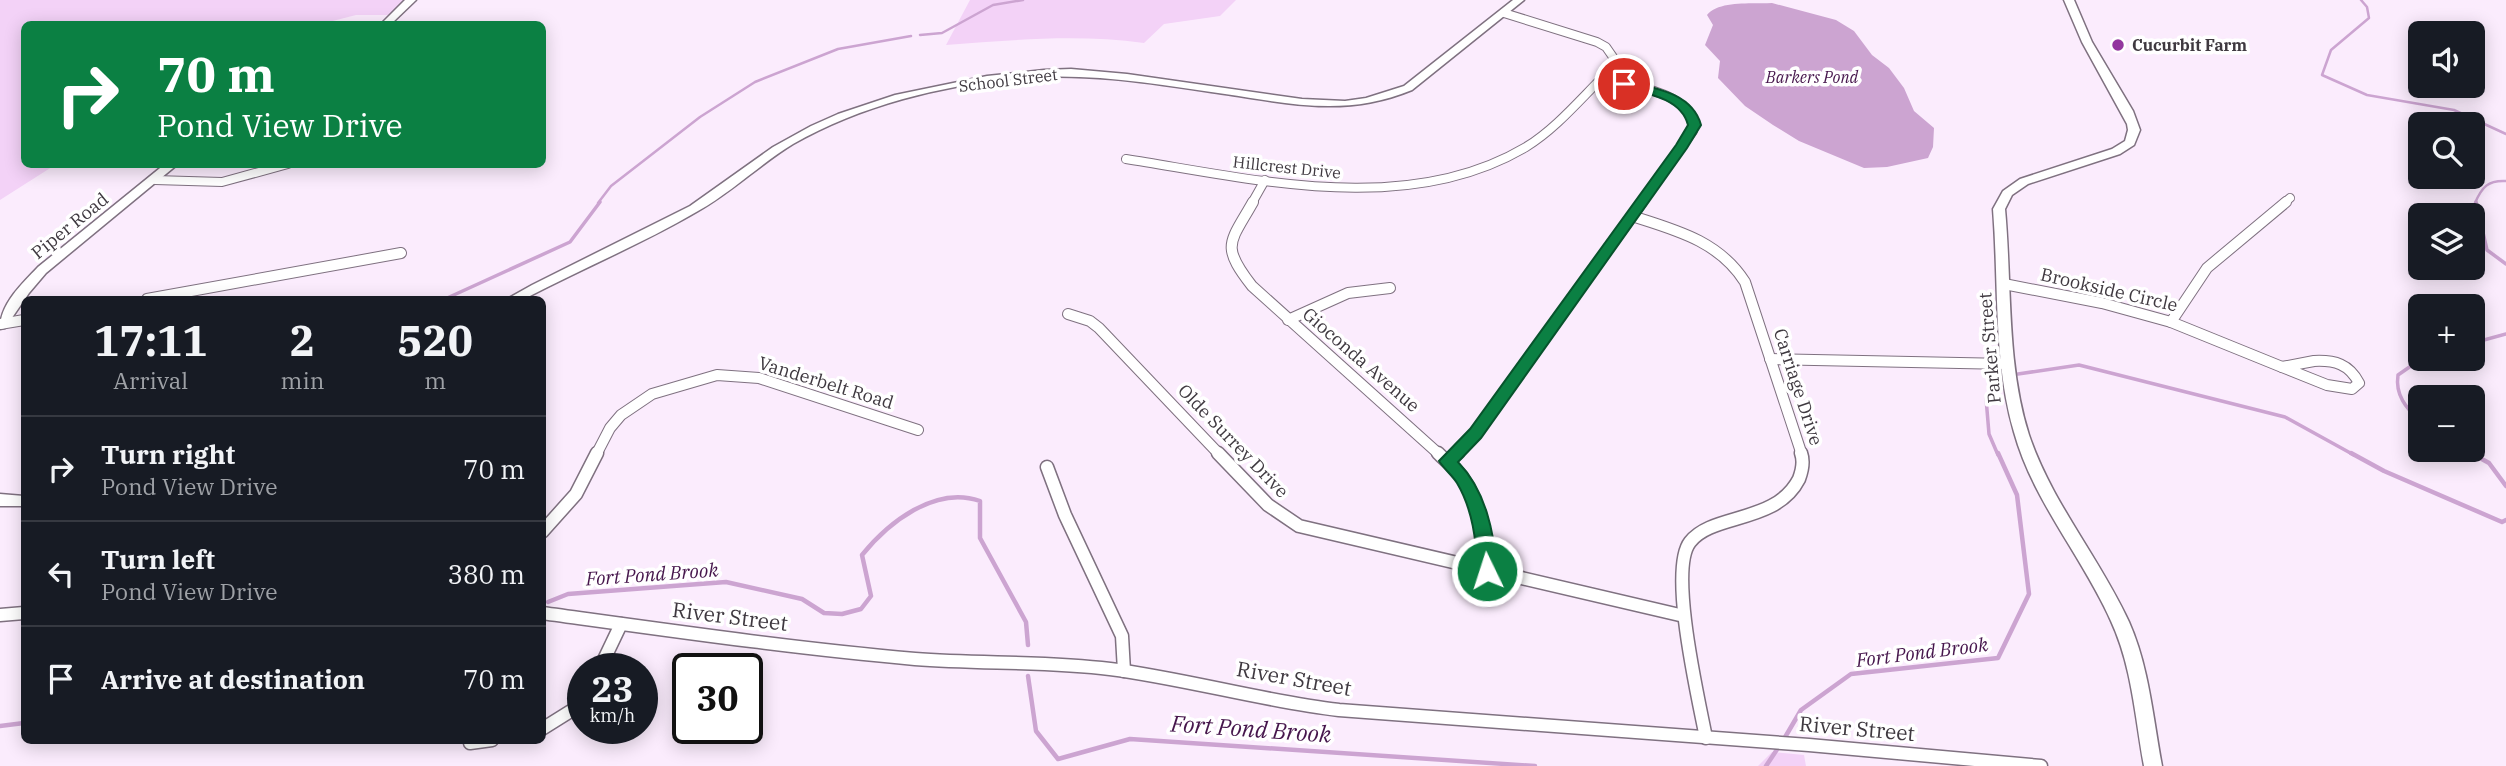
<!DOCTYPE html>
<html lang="en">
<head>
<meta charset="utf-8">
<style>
	body { margin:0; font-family:"IBM Plex Serif",serif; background:#242831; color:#f1f3f6; height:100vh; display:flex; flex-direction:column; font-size:26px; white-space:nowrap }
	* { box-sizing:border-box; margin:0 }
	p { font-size:23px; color:#9ea1a6 }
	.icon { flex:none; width:38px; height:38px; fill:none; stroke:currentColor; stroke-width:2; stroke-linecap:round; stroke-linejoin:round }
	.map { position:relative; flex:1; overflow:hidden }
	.sheet { position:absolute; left:21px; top:296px; width:525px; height:448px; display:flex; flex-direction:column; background:#171b24; border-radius:10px; box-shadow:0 4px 18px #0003 }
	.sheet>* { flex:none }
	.banner { position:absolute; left:21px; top:21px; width:525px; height:147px; border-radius:10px; box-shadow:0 4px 18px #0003; background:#0b8043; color:#fff; overflow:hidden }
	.fabs { position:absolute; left:2408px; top:21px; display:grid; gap:14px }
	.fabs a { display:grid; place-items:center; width:77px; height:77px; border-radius:10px; background:#171b24; box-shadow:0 4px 18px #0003; font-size:35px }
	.speed { position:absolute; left:567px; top:653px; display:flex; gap:14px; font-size:35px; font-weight:700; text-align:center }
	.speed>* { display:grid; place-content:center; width:91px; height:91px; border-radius:50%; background:#171b24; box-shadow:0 4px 18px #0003; line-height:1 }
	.speed small { font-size:18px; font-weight:400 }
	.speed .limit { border:4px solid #111; border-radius:10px; background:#fff; color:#111 }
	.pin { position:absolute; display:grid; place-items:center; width:60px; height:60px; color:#fff; margin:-30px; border:4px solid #fff; border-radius:50%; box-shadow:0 2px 7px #0007 }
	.me { position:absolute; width:77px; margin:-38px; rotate:356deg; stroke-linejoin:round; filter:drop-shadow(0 0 5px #0008) }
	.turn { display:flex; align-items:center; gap:24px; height:147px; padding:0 21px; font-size:32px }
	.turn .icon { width:91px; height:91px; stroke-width:2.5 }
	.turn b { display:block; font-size:49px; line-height:60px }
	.eta { display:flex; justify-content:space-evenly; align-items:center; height:119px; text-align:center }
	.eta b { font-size:42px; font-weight:800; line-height:49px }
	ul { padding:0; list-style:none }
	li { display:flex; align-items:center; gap:21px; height:105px; padding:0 21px; border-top:2px solid #363941 }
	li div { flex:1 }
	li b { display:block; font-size:26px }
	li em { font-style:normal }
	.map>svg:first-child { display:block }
	.green { fill:#f3d2f7 }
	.water { fill:#cca4d1 }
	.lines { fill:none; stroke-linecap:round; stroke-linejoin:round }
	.stream-far2 { stroke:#cca4d1; stroke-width:2.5 }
	.stream-far1 { stroke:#cca4d1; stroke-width:3.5 }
	.stream { stroke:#cca4d1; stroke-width:4.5 }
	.minor-far2-casing { stroke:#7f7180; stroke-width:10 }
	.minor-far1-casing { stroke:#7f7180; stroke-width:12 }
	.minor-casing { stroke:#7f7180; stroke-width:15 }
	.tertiary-casing { stroke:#7f7180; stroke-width:3 }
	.minor-far2 { stroke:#fff; stroke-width:8 }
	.minor-far1 { stroke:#fff; stroke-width:10 }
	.minor { stroke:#fff; stroke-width:12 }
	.tertiary { fill:#fff; fill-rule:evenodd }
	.route { fill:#0b8043; stroke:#07532c; stroke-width:2 }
	.poi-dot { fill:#93369f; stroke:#fff; stroke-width:2.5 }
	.labels { text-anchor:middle; stroke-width:7; stroke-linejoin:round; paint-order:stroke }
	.far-poi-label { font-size:16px; font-weight:bold; fill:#3f3940; stroke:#fff; text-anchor:start }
	.far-water-label { font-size:16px; font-style:italic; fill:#46164c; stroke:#fff }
	.far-street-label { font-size:16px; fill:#3f3940; stroke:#fff }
	.street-label { font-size:18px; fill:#3f3940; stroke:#fff }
	.water-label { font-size:19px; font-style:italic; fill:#46164c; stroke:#fff }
	.near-street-label { font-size:21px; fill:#3f3940; stroke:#fff }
	.near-water-label { font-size:23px; font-style:italic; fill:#46164c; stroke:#fff }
</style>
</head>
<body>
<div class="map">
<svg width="2506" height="766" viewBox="0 0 2506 766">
	<rect width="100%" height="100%" fill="#fbecfd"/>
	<g class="green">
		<path d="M 0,0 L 406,0 L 393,15 L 356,15 L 321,24 L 24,24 L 24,164 L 55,165 L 0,200 Z"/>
		<path d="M 970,0 L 1236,0 L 1220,16 L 1164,24 L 1144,43 C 1078,34 1012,40 946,45 Z"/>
		<path d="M 1772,752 L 1804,755 L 1806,766 L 1758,766 Z"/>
	</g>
	<path class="water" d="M 1772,3 L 1836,20 L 1854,31 L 1872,55 L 1889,68 L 1904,88 L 1914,111 L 1934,128 L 1933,147 L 1928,158 L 1887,167 L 1864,168 L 1799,141 L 1773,125 L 1745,106 L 1718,78 L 1720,61 L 1705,45 L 1713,25 L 1707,15 C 1719,0 1753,4 1772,3 Z"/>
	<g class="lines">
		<g class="stream-far2">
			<path d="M 2361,0 L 2367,7 L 2369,18 L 2331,50 L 2322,75 L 2367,95 L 2454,110 L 2506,134"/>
			<path d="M 920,35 L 942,33 L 993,5 L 1023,0"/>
			<path d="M 598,203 L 611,186 L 700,117 L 755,82 L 838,49 L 911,36"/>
			<path d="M 2475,203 C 2482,187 2488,180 2506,181"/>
		</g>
		<g class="stream-far1">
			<path d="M 2476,202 L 2487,250 L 2506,264"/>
			<path d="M 445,299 L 570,242 L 600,202"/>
			<path d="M 2473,343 L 2506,334"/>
			<path d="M 2018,374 L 2079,365 L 2285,417 L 2354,455"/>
			<path d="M 1998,382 L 1986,398 L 1989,434 L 1998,455"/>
			<path d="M 2420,421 C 2406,408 2395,395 2398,375 L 2421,359"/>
			<path d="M 2466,450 L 2474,455"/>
		</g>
		<g class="stream">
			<path d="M 2351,453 L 2384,471 L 2502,522 L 2506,520"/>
			<path d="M 2471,453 L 2489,463 L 2506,486"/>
			<path d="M 548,602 L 568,594 L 726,582 L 802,599 L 824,613 L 842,614 L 861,609 L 871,596 L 862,555 C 888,523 935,485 980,501 L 980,538 L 1026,622 L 1028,645"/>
			<path d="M 1028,676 L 1036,731 L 1058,759 L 1130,739 L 1535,766"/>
			<path d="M 0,726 L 24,723"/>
			<path d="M 1784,739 L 1801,710 L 1851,674 L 1998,658 L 2029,594 L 2017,495 L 1998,453"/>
			<path d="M 1766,766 L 1780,745"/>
		</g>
		<defs>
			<g id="minor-far2">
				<path d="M 1602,79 C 1632,86 1694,91 1693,131 L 1641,203"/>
				<path d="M 1126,159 C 1254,179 1407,218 1526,147 C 1557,128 1582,97 1608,72 L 1615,60 L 1606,47 L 1597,42 L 1504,13"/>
				<path d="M 155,180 L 222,182 L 288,164"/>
				<path d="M 1252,203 L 1265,180"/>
				<path d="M 2284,203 L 2290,198"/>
			</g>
			<g id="minor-far1">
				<path d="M 1253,202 C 1230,243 1220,245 1252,286 L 1440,455"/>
				<path d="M 1632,216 C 1676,230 1719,241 1745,282 L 1802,455"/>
				<path d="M 2004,284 L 2102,303 L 2171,322 L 2282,367"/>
				<path d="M 147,299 L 401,253"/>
				<path d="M 1068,314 L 1090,321 L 1099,328 L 1220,455"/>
				<path d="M 1288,320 L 1348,293 L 1390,288"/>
				<path d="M 2171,322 L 2207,268 L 2286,202"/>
				<path d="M 0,324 L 24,320"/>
				<path d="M 1770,359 L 2008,364"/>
				<path d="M 2314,361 C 2335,360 2349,364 2359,383 L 2352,389 L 2327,385 L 2282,367 Z"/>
				<path d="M 596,455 L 610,428 L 621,415 L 652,394 L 717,375 L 759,378 L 918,430"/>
				<path d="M 1456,455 L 1475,434 L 1642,202"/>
			</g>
			<g id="minor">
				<path d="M 1218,453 L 1268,505 L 1299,526 L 1684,616"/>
				<path d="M 1438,453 C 1446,461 1455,468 1461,476 C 1481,502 1485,540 1487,571"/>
				<path d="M 1447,461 L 1458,453"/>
				<path d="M 1047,467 L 1065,515 L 1122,636 L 1124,671"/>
				<path d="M 542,532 L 576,494 L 597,453"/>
				<path d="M 542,613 C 666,630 790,648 915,659 C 980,664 1045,661 1110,669 C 1187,679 1262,701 1339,710 L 1809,745 L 2041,766"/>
				<path d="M 0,615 L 24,613"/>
				<path d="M 600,668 L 621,624"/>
				<path d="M 542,729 L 574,709 L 583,699"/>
				<path d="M 1706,738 C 1699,701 1668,570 1690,542 C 1712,513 1776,524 1799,479 C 1802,471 1804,461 1801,453"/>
				<path d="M 470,743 L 492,740"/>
			</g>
			<g id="tertiary">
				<path d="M 405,0 L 416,0 L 391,24 L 381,24 Z"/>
				<path d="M 1513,0 L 1524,0 L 1412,90 C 1347,117 1291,104 1225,94 C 1157,84 1089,72 1020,78 C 943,85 861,105 793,144 C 760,164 732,192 698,211 C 642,244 581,269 524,299 L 507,299 L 532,285 L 690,206 L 773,147 L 811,126 L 838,114 L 895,95 L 987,76 L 1044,70 L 1071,69 L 1127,74 L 1302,99 L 1345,101 L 1366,98 L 1404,86 Z"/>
				<path d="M 2064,0 L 2074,0 L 2092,42 L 2133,111 L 2140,130 L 2134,145 L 2120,154 L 2028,184 L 2012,195 L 2005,209 C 2012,284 2006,363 2029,435 C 2052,503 2099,557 2129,622 C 2149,667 2153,718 2162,766 L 2144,766 C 2135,717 2132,666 2111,621 C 2082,556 2033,501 2014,432 C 1993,360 1999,283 1993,209 L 2003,191 L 2020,179 L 2112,149 L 2125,141 L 2128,130 L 2127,124 L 2082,42 Z"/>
				<path d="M 165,164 L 178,164 L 46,273 L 29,293 L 5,328 L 0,329 C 0,304 21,285 38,267 Z"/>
				<path d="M 0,494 L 24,496 L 24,506 L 0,506 Z"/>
			</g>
		</defs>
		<use href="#minor-far2" class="minor-far2-casing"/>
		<use href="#minor-far1" class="minor-far1-casing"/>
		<use href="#minor" class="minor-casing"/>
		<use href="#tertiary" class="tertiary-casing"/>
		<use href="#minor-far2" class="minor-far2"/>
		<use href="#minor-far1" class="minor-far1"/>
		<use href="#minor" class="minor"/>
		<use href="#tertiary" class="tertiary"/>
	</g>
	<path class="route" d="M 1624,81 C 1653,88 1692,92 1701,125 L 1687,148 L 1481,438 L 1458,462 C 1486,491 1494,532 1497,571 L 1494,576 L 1481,576 L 1478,571 C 1476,541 1473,510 1457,483 C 1452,475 1444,469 1439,461 L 1470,429 L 1676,145 L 1688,125 C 1681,97 1644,93 1620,87 L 1618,84 Z"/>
	<circle class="poi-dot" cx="2118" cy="45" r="7"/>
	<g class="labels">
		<g class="far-poi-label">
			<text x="2132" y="51">Cucurbit Farm</text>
		</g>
		<g class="far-water-label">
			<text x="1812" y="83">Barkers Pond</text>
		</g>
		<g class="far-street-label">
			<text transform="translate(1008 80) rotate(-7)" y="6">School Street</text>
			<text transform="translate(1287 167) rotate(6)" y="6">Hillcrest Drive</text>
		</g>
		<g class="street-label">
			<text transform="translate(70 226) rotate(-39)" y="6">Piper Road</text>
			<text transform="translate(2109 290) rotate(13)" y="6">Brookside Circle</text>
			<text transform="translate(1990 348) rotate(-95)" y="6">Parker Street</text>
			<text transform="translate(1361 360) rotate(41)" y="6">Gioconda Avenue</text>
			<text transform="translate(826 383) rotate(17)" y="6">Vanderbelt Road</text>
			<text transform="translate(1798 387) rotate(72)" y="6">Carriage Drive</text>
			<text transform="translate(1233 441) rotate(46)" y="6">Olde Surrey Drive</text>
		</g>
		<g class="water-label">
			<text transform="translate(652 574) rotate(-4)" y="7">Fort Pond Brook</text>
			<text transform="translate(1922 652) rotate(-7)" y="7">Fort Pond Brook</text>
		</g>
		<g class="near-street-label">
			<text transform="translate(730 617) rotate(7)" y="7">River Street</text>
			<text transform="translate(1294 679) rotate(10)" y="7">River Street</text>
			<text transform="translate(1857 729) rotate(5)" y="7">River Street</text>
		</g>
		<g class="near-water-label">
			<text transform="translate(1251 729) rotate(4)" y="8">Fort Pond Brook</text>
		</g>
	</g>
</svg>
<div class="fabs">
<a><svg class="icon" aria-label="sound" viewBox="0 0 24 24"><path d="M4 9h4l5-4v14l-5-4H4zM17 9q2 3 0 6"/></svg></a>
<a><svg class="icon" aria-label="search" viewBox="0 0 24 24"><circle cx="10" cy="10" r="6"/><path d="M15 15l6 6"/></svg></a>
<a><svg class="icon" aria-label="layers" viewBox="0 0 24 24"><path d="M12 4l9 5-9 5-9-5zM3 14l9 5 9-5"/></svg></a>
<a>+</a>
<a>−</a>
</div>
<div class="speed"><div>23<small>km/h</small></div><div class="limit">30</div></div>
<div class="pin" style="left:1624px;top:84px;background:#d93025"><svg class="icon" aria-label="arrive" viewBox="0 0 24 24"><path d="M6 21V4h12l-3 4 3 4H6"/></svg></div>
<svg class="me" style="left:1487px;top:571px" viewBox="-20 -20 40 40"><circle r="17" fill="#0b8043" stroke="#fff" stroke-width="3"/><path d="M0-11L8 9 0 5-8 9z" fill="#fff"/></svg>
<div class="banner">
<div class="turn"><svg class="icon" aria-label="right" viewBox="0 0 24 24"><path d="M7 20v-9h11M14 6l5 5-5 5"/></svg><div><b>70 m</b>Pond View Drive</div></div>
</div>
<section class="sheet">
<div class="eta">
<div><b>17:11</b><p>Arrival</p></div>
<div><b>2</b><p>min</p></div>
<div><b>520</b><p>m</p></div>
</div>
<ul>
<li><svg class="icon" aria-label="right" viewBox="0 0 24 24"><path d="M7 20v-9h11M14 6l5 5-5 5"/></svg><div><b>Turn right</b><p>Pond View Drive</p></div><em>70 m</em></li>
<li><svg class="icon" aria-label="left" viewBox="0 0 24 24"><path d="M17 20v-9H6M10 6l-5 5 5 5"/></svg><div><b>Turn left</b><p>Pond View Drive</p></div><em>380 m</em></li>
<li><svg class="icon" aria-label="arrive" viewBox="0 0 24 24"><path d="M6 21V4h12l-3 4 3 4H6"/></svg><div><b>Arrive at destination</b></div><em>70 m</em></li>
</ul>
</section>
</div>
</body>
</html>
